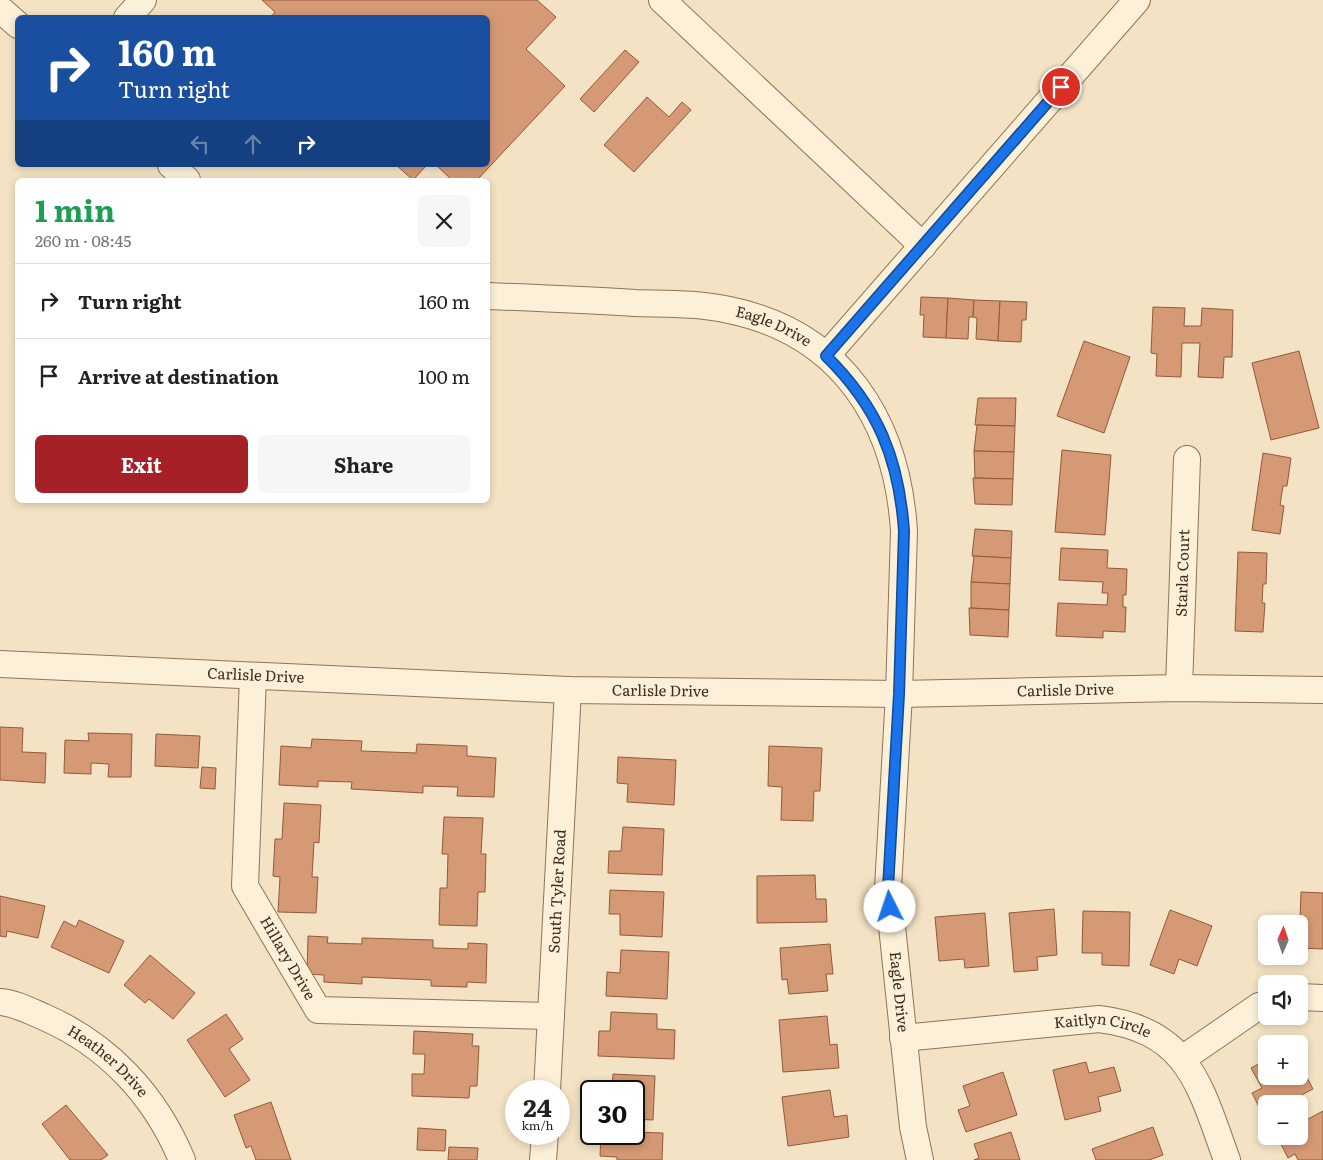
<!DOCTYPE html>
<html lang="en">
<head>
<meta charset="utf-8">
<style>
	body { margin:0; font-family:Literata,serif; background:#f6f6f6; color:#222; height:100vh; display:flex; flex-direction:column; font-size:19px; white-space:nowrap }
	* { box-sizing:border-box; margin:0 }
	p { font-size:16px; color:#767676 }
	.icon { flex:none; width:28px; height:28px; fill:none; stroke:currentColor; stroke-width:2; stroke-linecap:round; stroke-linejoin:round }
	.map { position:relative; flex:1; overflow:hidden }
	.panel { position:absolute; left:15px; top:178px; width:475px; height:325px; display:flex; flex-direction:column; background:#fff; border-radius:8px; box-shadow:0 2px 8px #0003 }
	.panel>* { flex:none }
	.guide { position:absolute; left:15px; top:15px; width:475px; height:152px; border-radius:8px; box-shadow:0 2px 8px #0003; background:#1a4fa0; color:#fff; overflow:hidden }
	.needle { width:32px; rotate:2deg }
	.tools { position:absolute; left:1258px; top:915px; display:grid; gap:10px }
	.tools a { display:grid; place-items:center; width:50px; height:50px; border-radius:8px; background:#fff; box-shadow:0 2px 8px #0003; font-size:25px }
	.speed { position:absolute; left:505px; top:1080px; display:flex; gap:10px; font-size:25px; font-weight:700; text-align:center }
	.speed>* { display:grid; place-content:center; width:65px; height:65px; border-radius:50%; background:#fff; box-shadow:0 2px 8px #0003; line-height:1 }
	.speed small { font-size:12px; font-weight:400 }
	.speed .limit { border:2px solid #111; border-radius:8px; background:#fff; color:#111 }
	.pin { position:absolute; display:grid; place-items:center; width:42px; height:42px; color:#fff; margin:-21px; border:2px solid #fff; border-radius:50%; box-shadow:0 1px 5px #0007 }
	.me { position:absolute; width:55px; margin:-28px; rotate:356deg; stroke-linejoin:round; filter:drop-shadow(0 0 4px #0008) }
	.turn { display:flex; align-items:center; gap:18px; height:105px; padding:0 20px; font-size:22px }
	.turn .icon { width:65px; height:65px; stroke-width:2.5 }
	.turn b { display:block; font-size:35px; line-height:42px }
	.lanes { display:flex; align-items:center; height:48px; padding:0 20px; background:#0003; justify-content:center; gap:25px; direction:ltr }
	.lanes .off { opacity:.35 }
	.round { display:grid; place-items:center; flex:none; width:52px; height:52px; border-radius:8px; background:#f6f6f6 }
	.summary { display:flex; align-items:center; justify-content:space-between; height:85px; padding:0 20px }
	h1 { font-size:30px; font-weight:700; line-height:38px; color:#1e9e55 }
	.primary-button { display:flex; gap:10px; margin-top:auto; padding:10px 20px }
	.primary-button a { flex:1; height:58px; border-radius:8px; background:#a62028; color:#fff; font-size:20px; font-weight:700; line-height:58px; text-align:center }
	.primary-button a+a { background:#f6f6f6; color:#222 }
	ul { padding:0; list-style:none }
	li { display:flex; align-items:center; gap:15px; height:75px; padding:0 20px; border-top:1px solid #e0e0e0 }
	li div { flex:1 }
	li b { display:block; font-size:19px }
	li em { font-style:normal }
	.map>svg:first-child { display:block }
	.building { fill:#d59975; stroke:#92593a }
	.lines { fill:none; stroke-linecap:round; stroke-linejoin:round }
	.minor-casing { stroke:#907358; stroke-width:28 }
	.minor { stroke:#fcf0d8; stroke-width:26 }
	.route-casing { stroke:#114b97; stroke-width:12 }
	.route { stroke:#1a73e8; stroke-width:9 }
	.labels { text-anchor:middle; stroke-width:4; stroke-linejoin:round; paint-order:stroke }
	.street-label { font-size:15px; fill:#3f2c1d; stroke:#f9edd4 }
</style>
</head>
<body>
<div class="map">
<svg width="1323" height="1160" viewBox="0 0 1323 1160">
	<rect width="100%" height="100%" fill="#f3e3c4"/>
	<g class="building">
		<path d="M 262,0 L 537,0 L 556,17 L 526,49 L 565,86 L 477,180 L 452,180 L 436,165 L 488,165 L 488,18 L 270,18 L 275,12 Z"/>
		<path d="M 625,50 L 639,62 L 594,112 L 580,99 Z"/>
		<path d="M 647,97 L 669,117 L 682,102 L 691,110 L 634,172 L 604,145 Z"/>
		<path d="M 396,165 L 427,165 L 413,180 Z"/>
		<path d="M 921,297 L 948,298 L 946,338 L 923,337 L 924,315 L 920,315 Z"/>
		<path d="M 948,298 L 974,300 L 973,317 L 969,317 L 968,339 L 946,338 Z"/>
		<path d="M 974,300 L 1000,301 L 998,341 L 976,339 L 977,318 L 973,317 Z"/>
		<path d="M 1000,301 L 1027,302 L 1026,320 L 1022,320 L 1021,342 L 998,341 Z"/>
		<path d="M 1153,307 L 1185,308 L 1184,326 L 1201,326 L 1202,308 L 1233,310 L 1232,357 L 1224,357 L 1223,378 L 1198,377 L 1200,343 L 1182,343 L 1181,377 L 1156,376 L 1157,354 L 1151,353 Z"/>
		<path d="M 1084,341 L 1130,357 L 1104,433 L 1057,416 Z"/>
		<path d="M 1299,351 L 1319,428 L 1271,440 L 1252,363 Z"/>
		<path d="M 978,398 L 1016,398 L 1015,426 L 975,425 Z"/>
		<path d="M 977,425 L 1015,426 L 1014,452 L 974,451 Z"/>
		<path d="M 1062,450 L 1111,455 L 1105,535 L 1055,532 Z"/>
		<path d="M 974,451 L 1014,452 L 1013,479 L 975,478 Z"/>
		<path d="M 1263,453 L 1291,458 L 1287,486 L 1283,486 L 1280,505 L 1284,506 L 1280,534 L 1252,530 Z"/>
		<path d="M 973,478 L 1013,479 L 1012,505 L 975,504 Z"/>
		<path d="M 975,529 L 1012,531 L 1011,558 L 972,556 Z"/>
		<path d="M 1061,548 L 1108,550 L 1107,568 L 1127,569 L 1126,595 L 1123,595 L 1123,607 L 1126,607 L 1125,632 L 1103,631 L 1103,638 L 1056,636 L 1058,603 L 1107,605 L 1108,593 L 1102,593 L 1103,582 L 1059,580 Z"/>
		<path d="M 1238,552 L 1267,553 L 1266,584 L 1263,584 L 1262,603 L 1265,603 L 1263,632 L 1235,631 Z"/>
		<path d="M 974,556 L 1011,558 L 1010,584 L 971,582 Z"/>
		<path d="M 971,582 L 1010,584 L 1009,610 L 971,608 Z"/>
		<path d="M 969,608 L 1009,610 L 1008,637 L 970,635 Z"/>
		<path d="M 0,727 L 23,728 L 22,752 L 46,753 L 45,783 L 0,780 Z"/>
		<path d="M 88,733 L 132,734 L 131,777 L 108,777 L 109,764 L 91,763 L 91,774 L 64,773 L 65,740 L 89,741 Z"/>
		<path d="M 156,734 L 200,736 L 198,768 L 155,766 Z"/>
		<path d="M 312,739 L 362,741 L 361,751 L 416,753 L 417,744 L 467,746 L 467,756 L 496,758 L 494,797 L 457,796 L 458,787 L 423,786 L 423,793 L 351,789 L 352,782 L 318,781 L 318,787 L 279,785 L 281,746 L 311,748 Z"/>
		<path d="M 769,746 L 822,748 L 820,791 L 814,791 L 813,821 L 781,820 L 782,787 L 768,786 Z"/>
		<path d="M 618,757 L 676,760 L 674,805 L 627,802 L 628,784 L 617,783 Z"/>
		<path d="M 202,767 L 216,768 L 215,789 L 200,788 Z"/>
		<path d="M 284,803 L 321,805 L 319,843 L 314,842 L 312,877 L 318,877 L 316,913 L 278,912 L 280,877 L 273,876 L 275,839 L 282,839 Z"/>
		<path d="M 444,817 L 483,818 L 481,854 L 486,854 L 485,892 L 478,892 L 477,926 L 439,925 L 440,888 L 447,888 L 448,854 L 442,854 Z"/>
		<path d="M 623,827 L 664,829 L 662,875 L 608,873 L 609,851 L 621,851 Z"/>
		<path d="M 815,875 L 816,899 L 826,899 L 827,922 L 757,923 L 757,876 Z"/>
		<path d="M 610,890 L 664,892 L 662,937 L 620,935 L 620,914 L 609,914 Z"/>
		<path d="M 1301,892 L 1323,893 L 1323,949 L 1299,948 Z"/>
		<path d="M 0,896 L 45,906 L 38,938 L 7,931 L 6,937 L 0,936 Z"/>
		<path d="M 1054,909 L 1057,955 L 1037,957 L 1038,970 L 1014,972 L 1009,913 Z"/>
		<path d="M 1170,910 L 1212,926 L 1197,966 L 1179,959 L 1174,974 L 1150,965 Z"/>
		<path d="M 1083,911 L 1130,912 L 1129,966 L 1102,965 L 1102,953 L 1082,953 Z"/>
		<path d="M 985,913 L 989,966 L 965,968 L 964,959 L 939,961 L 935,917 Z"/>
		<path d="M 79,920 L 124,941 L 109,973 L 51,947 L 64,921 L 76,927 Z"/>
		<path d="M 308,936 L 328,937 L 327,943 L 362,944 L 362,938 L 433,940 L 433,948 L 468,949 L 468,943 L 487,944 L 486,983 L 467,982 L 467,987 L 431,986 L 431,980 L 362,977 L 362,984 L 324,982 L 324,975 L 307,974 Z"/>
		<path d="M 830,944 L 833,974 L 826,974 L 828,991 L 789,994 L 787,979 L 782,980 L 780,948 Z"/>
		<path d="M 621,950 L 669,952 L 667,999 L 606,996 L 607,972 L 620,973 Z"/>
		<path d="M 150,955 L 195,993 L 173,1019 L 149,999 L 145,1003 L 124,985 Z"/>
		<path d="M 611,1012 L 657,1014 L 657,1029 L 675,1030 L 674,1059 L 598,1056 L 599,1031 L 610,1031 Z"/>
		<path d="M 226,1014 L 243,1039 L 229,1049 L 250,1080 L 225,1097 L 187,1040 Z"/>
		<path d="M 827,1016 L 830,1045 L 837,1044 L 839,1068 L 783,1072 L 779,1020 Z"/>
		<path d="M 414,1031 L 473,1034 L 472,1046 L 479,1046 L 477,1086 L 470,1086 L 469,1098 L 412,1096 L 412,1074 L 424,1074 L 425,1054 L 413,1054 Z"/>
		<path d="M 1266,1060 L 1266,1076 L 1299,1076 L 1299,1062 L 1313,1089 L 1284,1104 L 1266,1104 L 1266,1113 L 1263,1115 L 1252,1093 L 1262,1088 L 1251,1068 Z"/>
		<path d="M 1086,1062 L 1089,1073 L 1114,1067 L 1121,1091 L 1098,1097 L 1101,1111 L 1065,1120 L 1053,1070 Z"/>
		<path d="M 1003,1072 L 1017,1115 L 966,1132 L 958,1110 L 970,1106 L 963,1086 Z"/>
		<path d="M 613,1074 L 655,1076 L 653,1120 L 634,1119 L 634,1091 L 612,1091 Z"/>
		<path d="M 830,1090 L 834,1117 L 847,1115 L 849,1137 L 788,1146 L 782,1097 Z"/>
		<path d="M 271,1102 L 291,1160 L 256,1160 L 251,1146 L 246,1148 L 234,1115 Z"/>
		<path d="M 66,1105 L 108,1155 L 101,1160 L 70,1160 L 42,1124 Z"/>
		<path d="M 1323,1111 L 1323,1160 L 1298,1160 L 1295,1154 L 1288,1158 L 1277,1136 L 1299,1136 L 1299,1124 Z"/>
		<path d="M 1153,1127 L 1163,1155 L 1149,1160 L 1096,1160 L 1092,1149 Z"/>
		<path d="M 418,1128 L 446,1130 L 445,1151 L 417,1150 Z"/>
		<path d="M 634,1132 L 663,1133 L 662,1160 L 617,1160 L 617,1157 L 600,1156 L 601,1134 L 634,1134 Z"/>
		<path d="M 1011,1132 L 1020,1160 L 974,1160 L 979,1158 L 974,1144 Z"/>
		<path d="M 449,1147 L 478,1148 L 477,1160 L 448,1160 Z"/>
	</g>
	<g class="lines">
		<defs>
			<g id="minor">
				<path d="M 662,0 L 923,246"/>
				<path d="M 0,9 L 18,25"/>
				<path d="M 127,18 L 143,0"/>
				<path d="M 171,165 L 187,180"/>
				<path id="s1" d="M 488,296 C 537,298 586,300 635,303 C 666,304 698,303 729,310 C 842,333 897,421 904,531 L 899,694 L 888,888 L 913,1127 L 920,1160"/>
				<path d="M 827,355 L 1137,0"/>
				<path id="s2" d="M 0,664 L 568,690 L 899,694 L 1179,688 L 1323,690"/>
				<path id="s3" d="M 253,676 L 245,886 L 318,1010 L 551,1016"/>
				<path id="s4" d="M 1179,688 L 1187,459"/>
				<path d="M 1299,997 L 1323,998"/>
				<path id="s5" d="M 0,1002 C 15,1003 30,1011 44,1017 C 108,1045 155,1095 182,1160"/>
				<path id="s6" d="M 903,1038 L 1099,1019 C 1189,1030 1200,1086 1227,1160"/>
				<path d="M 1182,1059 L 1259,1006 L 1266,1004"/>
				<path id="s7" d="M 547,1091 L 568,690"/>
				<path d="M 543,1160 L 545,1134"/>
			</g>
		</defs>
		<use href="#minor" class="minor-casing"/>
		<use href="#minor" class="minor"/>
	</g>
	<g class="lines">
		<defs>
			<path id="route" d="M 890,907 L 888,888 L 899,694 L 904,531 C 899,459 878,407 826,356 L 1061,87"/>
		</defs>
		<use href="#route" class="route-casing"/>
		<use href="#route" class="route"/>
	</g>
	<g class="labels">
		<g class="street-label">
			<text dy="5" stroke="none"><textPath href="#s1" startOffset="289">Eagle Drive</textPath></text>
			<text dy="5" stroke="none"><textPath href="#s4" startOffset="115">Starla Court</textPath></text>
			<text dy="5" stroke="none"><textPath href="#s2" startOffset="256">Carlisle Drive</textPath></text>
			<text dy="5" stroke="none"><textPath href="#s2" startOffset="661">Carlisle Drive</textPath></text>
			<text dy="5" stroke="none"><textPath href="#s2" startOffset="1066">Carlisle Drive</textPath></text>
			<text dy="5" stroke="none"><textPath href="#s7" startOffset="200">South Tyler Road</textPath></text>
			<text dy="5" stroke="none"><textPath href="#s3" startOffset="294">Hillary Drive</textPath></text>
			<text dy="5" stroke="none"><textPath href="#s1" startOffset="1009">Eagle Drive</textPath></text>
			<text dy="5" stroke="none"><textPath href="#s6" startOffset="201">Kaitlyn Circle</textPath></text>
			<text dy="5" stroke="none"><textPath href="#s5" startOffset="125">Heather Drive</textPath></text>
		</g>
	</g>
</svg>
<div class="tools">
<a><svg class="needle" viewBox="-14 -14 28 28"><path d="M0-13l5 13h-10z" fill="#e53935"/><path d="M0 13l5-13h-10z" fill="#767676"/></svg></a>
<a><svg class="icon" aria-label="sound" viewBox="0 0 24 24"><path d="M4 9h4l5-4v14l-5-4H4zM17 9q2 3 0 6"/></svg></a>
<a>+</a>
<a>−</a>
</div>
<div class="speed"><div>24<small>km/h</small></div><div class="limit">30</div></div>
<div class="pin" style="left:1061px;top:87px;background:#d93025"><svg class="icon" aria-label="arrive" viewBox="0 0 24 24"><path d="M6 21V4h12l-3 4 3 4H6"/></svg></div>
<svg class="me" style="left:890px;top:907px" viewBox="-20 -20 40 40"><circle r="19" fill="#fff"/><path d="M0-13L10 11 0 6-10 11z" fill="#1a73e8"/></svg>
<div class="guide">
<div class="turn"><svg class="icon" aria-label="right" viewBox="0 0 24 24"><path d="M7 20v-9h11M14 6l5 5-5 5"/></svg><div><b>160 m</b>Turn right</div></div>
<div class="lanes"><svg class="icon off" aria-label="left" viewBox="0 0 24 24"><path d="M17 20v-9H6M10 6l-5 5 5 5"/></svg><svg class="icon off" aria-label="ahead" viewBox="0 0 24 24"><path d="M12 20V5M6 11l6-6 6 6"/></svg><svg class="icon" aria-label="right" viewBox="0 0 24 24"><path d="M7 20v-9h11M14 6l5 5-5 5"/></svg></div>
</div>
<section class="panel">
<div class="summary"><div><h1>1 min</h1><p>260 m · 08:45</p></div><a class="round"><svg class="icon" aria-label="close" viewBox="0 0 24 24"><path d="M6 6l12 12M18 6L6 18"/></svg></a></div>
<ul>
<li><svg class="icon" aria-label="right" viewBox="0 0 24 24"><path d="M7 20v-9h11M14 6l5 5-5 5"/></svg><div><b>Turn right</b></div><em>160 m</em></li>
<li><svg class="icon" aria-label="arrive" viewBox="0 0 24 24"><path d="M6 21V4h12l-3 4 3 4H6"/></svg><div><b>Arrive at destination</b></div><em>100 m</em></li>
</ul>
<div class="primary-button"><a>Exit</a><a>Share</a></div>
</section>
</div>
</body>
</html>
